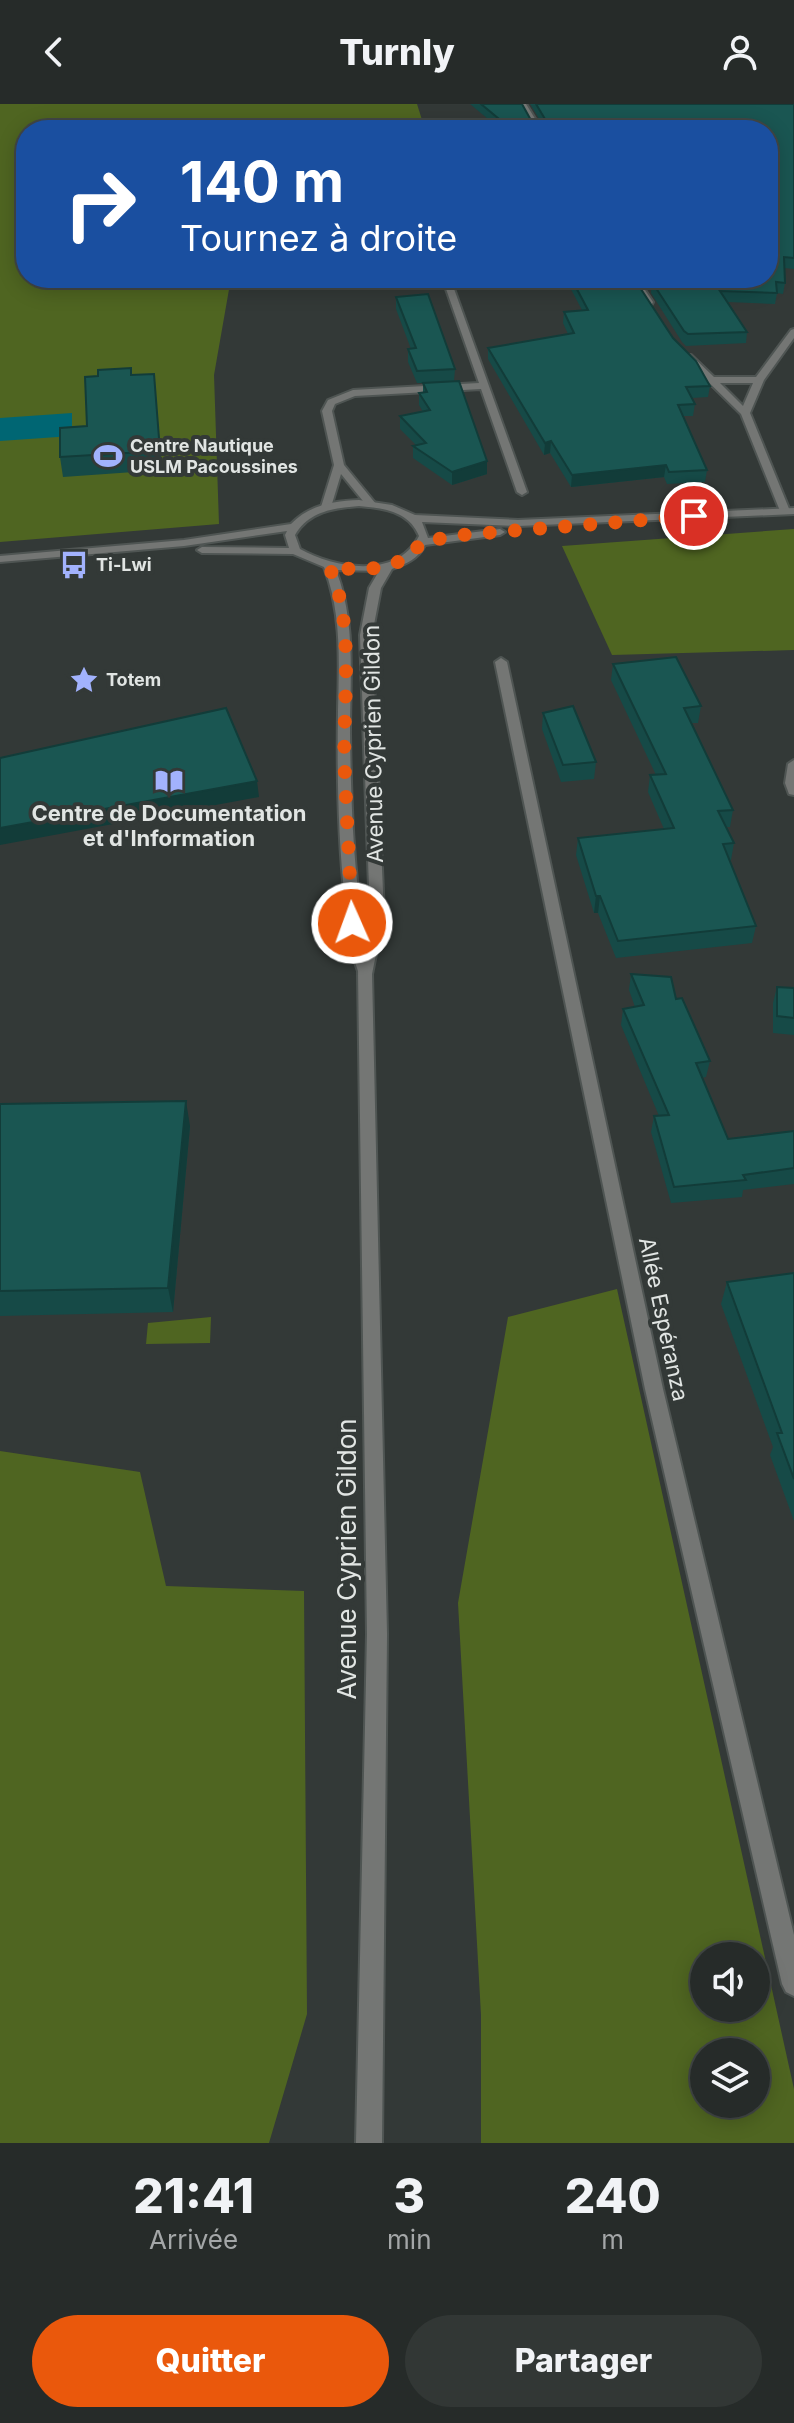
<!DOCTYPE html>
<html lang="fr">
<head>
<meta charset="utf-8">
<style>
	body { margin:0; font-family:Inter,sans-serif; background:#323735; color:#f1f3f6; height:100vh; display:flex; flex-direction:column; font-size:30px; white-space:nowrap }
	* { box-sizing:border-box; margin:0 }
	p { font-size:26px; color:#a4a7a8 }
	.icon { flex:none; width:44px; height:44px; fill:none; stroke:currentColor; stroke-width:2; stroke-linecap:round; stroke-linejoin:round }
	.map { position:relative; height:2039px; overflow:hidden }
	.side { display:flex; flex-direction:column; background:#262b29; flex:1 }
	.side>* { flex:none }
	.hud { position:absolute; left:16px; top:16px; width:762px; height:168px; border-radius:32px; box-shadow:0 4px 20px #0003,0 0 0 2px #424746; background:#1a4fa0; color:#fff; overflow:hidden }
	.buttons { position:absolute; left:690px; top:1838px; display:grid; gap:16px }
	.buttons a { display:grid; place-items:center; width:80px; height:80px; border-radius:50%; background:#262b29; box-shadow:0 4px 20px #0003,0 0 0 2px #424746; font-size:40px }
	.pin { position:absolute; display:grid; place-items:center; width:68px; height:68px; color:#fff; margin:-34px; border:4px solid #fff; border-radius:50%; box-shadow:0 2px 8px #0007 }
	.me { position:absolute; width:88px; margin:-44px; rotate:358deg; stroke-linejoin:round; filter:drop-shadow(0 0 6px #0008) }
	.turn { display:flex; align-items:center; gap:28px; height:168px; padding:0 32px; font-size:36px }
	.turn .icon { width:104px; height:104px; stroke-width:2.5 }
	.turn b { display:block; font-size:56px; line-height:68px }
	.eta { display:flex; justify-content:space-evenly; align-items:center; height:136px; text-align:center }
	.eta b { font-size:48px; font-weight:800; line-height:56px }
	.button { display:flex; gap:16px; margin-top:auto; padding:16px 32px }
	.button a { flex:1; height:92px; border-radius:48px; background:#ea580c; color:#fff; font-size:32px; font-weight:800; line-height:92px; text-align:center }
	.button a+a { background:#323735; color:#f1f3f6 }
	header { display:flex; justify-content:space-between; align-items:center; height:104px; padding:0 32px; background:#262b29; font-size:36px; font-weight:800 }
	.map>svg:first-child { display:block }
	.green { fill:#4f6521; fill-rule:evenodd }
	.water { fill:#006673 }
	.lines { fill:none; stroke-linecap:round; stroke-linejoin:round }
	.minor-casing { stroke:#4f5553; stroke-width:4 }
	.tertiary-casing { stroke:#4f5553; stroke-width:4 }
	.minor { fill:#747674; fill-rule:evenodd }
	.tertiary { fill:#747674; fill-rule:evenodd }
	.wall { fill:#164a47 }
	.shaded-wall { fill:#123c39 }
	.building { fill:#1a5652; stroke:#123c39; stroke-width:2 }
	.route { stroke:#ea580c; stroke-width:14; stroke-dasharray:0 25.2 }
	.labels { text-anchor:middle; stroke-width:8; stroke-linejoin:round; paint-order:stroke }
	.far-poi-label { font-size:18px; font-weight:bold; fill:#e1e5e3; stroke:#333937; text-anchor:start }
	.street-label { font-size:22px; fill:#e1e5e3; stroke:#333937 }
	.poi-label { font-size:22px; font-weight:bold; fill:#e1e5e3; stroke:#333937 }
	.near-street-label { font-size:26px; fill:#e1e5e3; stroke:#333937 }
</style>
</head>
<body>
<header><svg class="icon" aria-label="back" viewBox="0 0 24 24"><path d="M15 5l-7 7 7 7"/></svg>Turnly<svg class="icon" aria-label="person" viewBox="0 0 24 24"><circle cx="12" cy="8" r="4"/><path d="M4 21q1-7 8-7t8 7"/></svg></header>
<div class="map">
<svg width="794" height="2039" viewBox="0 0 794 2039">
	<rect width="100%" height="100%" fill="#333937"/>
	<g class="green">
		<path d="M 0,0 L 417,0 L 423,19 L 244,16 L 244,26 L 26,26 L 26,174 L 231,174 L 214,271 L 219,420 L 0,438 Z"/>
		<path d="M 794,425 L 794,546 L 612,551 L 562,442 Z"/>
		<path d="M 617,1185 L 794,1985 L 794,2039 L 481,2039 L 481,1911 L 458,1499 L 508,1213 ZM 704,1852 L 756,1852 L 756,1904 L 704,1904 ZM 704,1948 L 756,1948 L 756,2000 L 704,2000 Z"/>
		<path d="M 211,1213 L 210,1239 L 146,1240 L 148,1219 Z"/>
		<path d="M 0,1347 L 140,1368 L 166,1482 L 304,1487 L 307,1910 L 269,2039 L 0,2039 Z"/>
	</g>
	<path class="water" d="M 72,309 L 72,332 L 0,337 L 0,314 Z"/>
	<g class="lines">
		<defs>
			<g id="minor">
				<path d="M 520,0 L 526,0 L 542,26 L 534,26 Z"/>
				<path d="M 629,174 L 637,174 L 653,198 L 652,200 L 646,200 Z"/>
				<path d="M 449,179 L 453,182 L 527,388 L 522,391 L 517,388 L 481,285 L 355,292 L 335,300 L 332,307 L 344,361 L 376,400 L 367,402 L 341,370 L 331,403 L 322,405 L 321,403 L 334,361 L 322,307 L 328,296 L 353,286 L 479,279 L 445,182 Z"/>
				<path d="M 794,225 L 794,234 L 764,276 L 750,309 L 790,407 L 785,410 L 780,407 L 741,310 L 683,253 L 691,251 L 714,273 L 756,273 L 791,226 ZM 720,279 L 753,279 L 743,302 Z"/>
				<path d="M 501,554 L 507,558 L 663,1285 L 794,1831 L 794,1892 L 786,1888 L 782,1880 L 645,1285 L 495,558 Z"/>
				<path d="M 794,656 L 794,691 L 789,690 L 785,679 L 788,660 Z"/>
			</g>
			<path id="tertiary" d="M 359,396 L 392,401 L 415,411 L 518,416 L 794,404 L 794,410 L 518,422 L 422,418 L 428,434 L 500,425 L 505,428 L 500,431 L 425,441 C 418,455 406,460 392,465 L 381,484 L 372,531 L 384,811 L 372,870 L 387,1530 L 382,2039 L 356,2039 L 367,1530 L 358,867 C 350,846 347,819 345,796 C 338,734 337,670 338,607 C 339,558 342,510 324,463 L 293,450 L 202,449 L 197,446 L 202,443 L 289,444 L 285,431 L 287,427 L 184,442 L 0,458 L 0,452 L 184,436 L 291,420 C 309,401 334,397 359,396 ZM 359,402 C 383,404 409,407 419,432 C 397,475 336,465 300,445 L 295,431 C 309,407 334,404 359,402 ZM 336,466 L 379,467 L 369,484 L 360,531 L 370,811 L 365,836 C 353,767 351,698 350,629 C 350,573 356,518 336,466 Z"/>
		</defs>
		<use href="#minor" class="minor-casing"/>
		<use href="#tertiary" class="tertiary-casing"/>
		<use href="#minor" class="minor"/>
		<use href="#tertiary" class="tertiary"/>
	</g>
	<g class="wall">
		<path d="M 470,0 L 522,0 L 532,18 L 541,18 L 530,0 L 794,0 L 794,165 L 784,164 L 785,179 L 783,190 L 777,189 L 775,200 L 728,198 L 747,228 L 746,239 L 686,242 L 682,238 L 651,189 L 652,178 L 690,176 L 688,174 L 768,174 L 768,26 L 486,26 L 487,21 L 494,20 Z"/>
		<path d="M 565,174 L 612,174 L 616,181 L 673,234 L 710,282 L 708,293 L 692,294 L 695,300 L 693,312 L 683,312 L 707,366 L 705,378 L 667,380 L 664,373 L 571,383 L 550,349 L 544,351 L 488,255 L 488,244 L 568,230 L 563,219 L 564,208 L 582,206 Z"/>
		<path d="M 396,193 L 455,265 L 454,277 L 487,370 L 452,381 L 413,354 L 413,342 L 416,341 L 400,325 L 400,312 L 423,308 L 419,301 L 419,289 L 423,288 L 423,279 L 417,279 L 408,258 L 408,245 L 411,245 L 396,205 Z"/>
		<path d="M 154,270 L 162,366 L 63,373 L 60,353 L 132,271 Z"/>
		<path d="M 613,560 L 701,602 L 698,619 L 691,619 L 733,706 L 730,723 L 726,723 L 734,739 L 731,756 L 729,756 L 756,822 L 752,839 L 616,854 L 598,809 L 594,809 L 576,751 L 578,734 L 664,725 L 648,688 L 650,671 L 656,671 L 611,576 Z"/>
		<path d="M 543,609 L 596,658 L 594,675 L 561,678 L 542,625 Z"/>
		<path d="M 631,870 L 676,895 L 710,957 L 706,973 L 702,974 L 728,1035 L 794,1027 L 794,1080 L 743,1086 L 742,1093 L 671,1099 L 651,1028 L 654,1012 L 659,1012 L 621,921 L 623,905 L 635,903 L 629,886 Z"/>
		<path d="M 777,883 L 794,884 L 794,931 L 773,929 L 773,899 Z"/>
		<path d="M 0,1000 L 190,1022 L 173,1208 L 0,1212 Z"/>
		<path d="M 794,1169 L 794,1417 L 770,1351 L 773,1343 L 721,1200 L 727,1178 Z"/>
	</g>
	<g class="shaded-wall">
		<path d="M 551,337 L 550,349 L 544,351 L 545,339 Z"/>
		<path d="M 487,357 L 487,370 L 452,381 L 452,368 Z"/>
		<path d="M 666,361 L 664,373 L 571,383 L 572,371 Z"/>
		<path d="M 257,677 L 259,693 L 0,741 L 0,724 Z"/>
		<path d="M 596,792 L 600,792 L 598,809 L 594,809 Z"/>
		<path d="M 186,997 L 190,1022 L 173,1208 L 168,1184 Z"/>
	</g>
	<g class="building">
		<path d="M 481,0 L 522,0 L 532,18 L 545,18 L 545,15 L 536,0 L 794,0 L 794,154 L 784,153 L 785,179 L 776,178 L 777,189 L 720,187 L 747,228 L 688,230 L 684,227 L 652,178 L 698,176 L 697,174 L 768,174 L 768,67 L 773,57 L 768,57 L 768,26 L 489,26 L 487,21 L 505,20 Z"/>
		<path d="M 571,174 L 612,174 L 616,181 L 637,179 L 673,234 L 696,257 L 710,282 L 686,283 L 695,300 L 678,301 L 707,366 L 669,368 L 666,361 L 572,371 L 551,337 L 545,339 L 488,244 L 574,229 L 564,208 L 588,206 Z"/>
		<path d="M 428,190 L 455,265 L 417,267 L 408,245 L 416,244 L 396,193 Z"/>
		<path d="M 131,264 L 131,271 L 154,270 L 160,347 L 60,353 L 60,324 L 87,322 L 85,273 L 98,272 L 98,266 Z"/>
		<path d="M 459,277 L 487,357 L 452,368 L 413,342 L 426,339 L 400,312 L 430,306 L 419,289 L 427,288 L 423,279 Z"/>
		<path d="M 676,553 L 701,602 L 684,604 L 733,706 L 718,707 L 734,739 L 723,740 L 756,822 L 618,837 L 600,792 L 596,792 L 578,734 L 674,724 L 650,671 L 666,670 L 613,560 Z"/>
		<path d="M 573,602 L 596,658 L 563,661 L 543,609 Z"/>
		<path d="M 226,604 L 257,677 L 0,724 L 0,654 Z"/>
		<path d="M 631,870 L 671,873 L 676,895 L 682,894 L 710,957 L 696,959 L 728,1035 L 794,1027 L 794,1064 L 743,1071 L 746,1076 L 674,1083 L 654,1012 L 669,1011 L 623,905 L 644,901 Z"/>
		<path d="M 777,883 L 794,884 L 794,914 L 777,912 Z"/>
		<path d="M 186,997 L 168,1184 L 0,1187 L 0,1000 Z"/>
		<path d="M 794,1169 L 794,1375 L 777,1329 L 782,1329 L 727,1178 Z"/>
	</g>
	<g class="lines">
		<path class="route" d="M 352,819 C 350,770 347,720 345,671 C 341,608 357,520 329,463 L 363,466 L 388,462 L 408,454 L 422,438 L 461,431 L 694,412"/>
	</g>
	<defs>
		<symbol id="stadium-bare" viewBox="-9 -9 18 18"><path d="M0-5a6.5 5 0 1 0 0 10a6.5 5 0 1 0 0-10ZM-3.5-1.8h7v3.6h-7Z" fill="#a2b2fd" stroke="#333937" stroke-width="2.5" paint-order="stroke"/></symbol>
		<symbol id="bus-bare" viewBox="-9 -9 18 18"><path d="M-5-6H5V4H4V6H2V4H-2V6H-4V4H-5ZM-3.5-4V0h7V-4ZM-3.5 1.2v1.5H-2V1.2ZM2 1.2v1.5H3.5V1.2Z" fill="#a2b2fd" stroke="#333937" stroke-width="2.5" paint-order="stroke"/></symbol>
		<symbol id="sight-bare" viewBox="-9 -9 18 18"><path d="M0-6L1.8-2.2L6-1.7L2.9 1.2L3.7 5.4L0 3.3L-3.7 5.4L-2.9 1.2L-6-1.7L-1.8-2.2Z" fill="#a2b2fd" stroke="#333937" stroke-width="2.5" paint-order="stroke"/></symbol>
		<symbol id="library-bare" viewBox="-9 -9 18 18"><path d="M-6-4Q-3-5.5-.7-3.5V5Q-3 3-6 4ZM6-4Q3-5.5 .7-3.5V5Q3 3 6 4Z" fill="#a2b2fd" stroke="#333937" stroke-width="2.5" paint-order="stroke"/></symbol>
	</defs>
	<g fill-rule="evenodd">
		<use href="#stadium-bare" x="88" y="332" width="40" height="40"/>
		<use href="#bus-bare" x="54" y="441" width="40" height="40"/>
		<use href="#sight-bare" x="64" y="556" width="40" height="40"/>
		<use href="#library-bare" x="149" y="657" width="40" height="40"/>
	</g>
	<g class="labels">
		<g class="far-poi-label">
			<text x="130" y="348">Centre Nautique<tspan x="130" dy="21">USLM Pacoussines</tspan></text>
			<text x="96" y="467">Ti-Lwi</text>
			<text x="106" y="582">Totem</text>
		</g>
		<g class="street-label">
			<text transform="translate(373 640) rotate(-91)" y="8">Avenue Cyprien Gildon</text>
			<text transform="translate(664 1215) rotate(78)" y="8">Allée Espéranza</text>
		</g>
		<g class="poi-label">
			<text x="169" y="717">Centre de Documentation<tspan x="169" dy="25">et d'Information</tspan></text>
		</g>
		<g class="near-street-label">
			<text transform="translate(347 1455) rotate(-90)" y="9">Avenue Cyprien Gildon</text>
		</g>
	</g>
</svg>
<div class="buttons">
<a><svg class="icon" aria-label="sound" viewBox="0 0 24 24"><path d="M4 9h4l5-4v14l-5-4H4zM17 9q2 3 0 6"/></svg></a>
<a><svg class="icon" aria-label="layers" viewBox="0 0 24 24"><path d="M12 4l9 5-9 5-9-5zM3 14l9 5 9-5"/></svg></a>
</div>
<div class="pin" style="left:694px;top:412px;background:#d93025"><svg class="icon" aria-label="arrive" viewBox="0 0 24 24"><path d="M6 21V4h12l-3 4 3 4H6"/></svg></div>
<svg class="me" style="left:352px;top:819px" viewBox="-20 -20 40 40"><circle r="17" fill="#ea580c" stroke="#fff" stroke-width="3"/><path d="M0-11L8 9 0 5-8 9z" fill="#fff"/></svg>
<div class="hud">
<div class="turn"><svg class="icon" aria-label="right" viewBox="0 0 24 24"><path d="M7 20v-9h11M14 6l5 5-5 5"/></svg><div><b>140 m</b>Tournez à droite</div></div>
</div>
</div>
<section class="side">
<div class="eta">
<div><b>21:41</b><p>Arrivée</p></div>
<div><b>3</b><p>min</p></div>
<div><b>240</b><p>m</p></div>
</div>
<div class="button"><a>Quitter</a><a>Partager</a></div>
</section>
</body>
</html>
